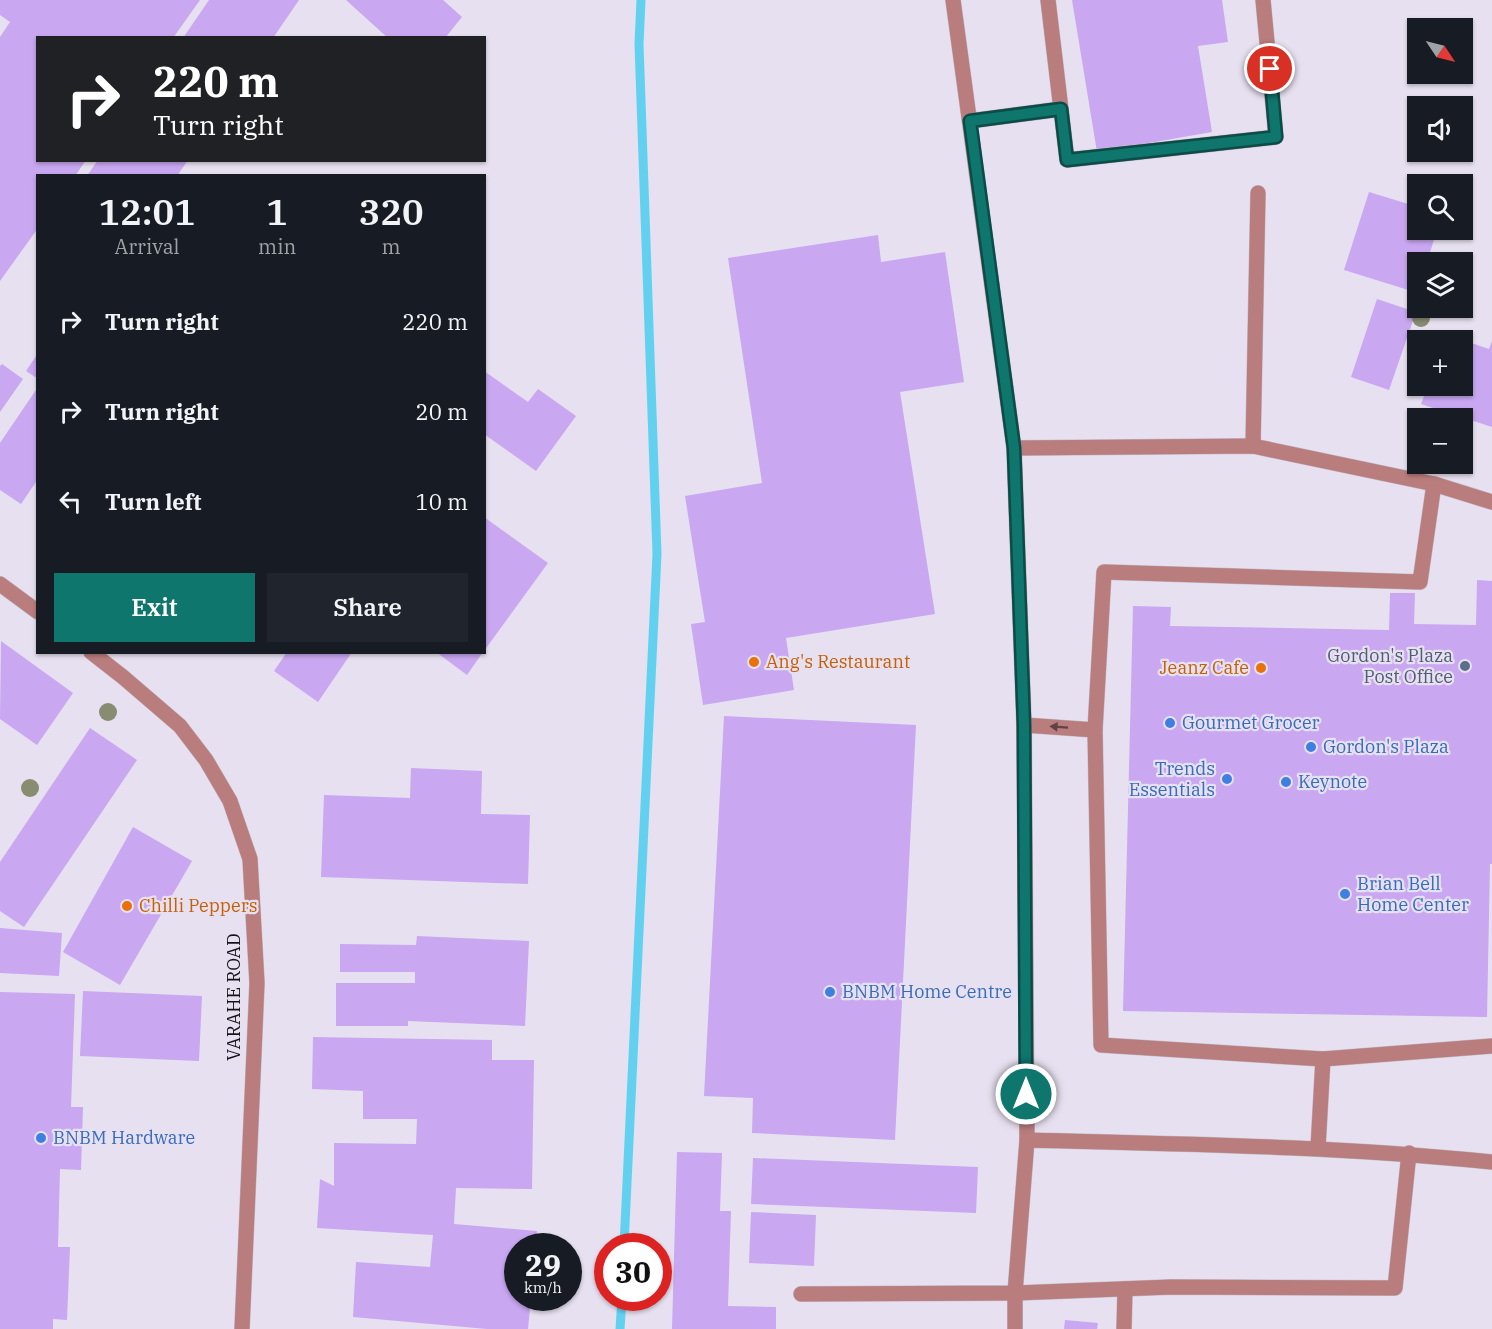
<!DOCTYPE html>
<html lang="en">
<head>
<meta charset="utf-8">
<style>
	body { margin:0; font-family:"IBM Plex Serif",serif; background:#20242c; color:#f1f3f6; height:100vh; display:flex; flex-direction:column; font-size:22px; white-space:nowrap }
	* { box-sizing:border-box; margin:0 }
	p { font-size:20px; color:#9ea1a6 }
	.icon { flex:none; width:33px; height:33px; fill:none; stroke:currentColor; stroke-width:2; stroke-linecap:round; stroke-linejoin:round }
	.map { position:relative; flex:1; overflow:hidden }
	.drawer { position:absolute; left:36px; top:174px; width:450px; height:480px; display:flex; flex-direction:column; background:#171b24; border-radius:0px; box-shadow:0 2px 4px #0004 }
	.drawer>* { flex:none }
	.guide { position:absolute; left:36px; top:36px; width:450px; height:126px; border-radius:0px; box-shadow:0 2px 4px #0004; background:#202124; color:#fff; overflow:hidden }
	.needle { width:39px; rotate:125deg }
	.fabs { position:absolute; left:1407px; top:18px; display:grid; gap:12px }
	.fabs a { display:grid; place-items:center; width:66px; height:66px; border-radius:0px; background:#171b24; box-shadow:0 2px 4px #0004; font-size:30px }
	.speed { position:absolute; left:504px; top:1233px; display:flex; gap:12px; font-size:30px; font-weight:700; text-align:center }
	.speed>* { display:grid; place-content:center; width:78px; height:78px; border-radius:50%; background:#171b24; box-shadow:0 2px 4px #0004; line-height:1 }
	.speed small { font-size:15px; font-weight:400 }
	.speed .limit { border:9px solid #d22; background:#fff; color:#111 }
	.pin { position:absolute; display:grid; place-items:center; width:51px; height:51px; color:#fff; margin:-26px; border:3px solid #fff; border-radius:50%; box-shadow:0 2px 6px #0007 }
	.me { position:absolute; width:66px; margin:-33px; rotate:0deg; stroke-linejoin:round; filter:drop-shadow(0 0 4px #0008) }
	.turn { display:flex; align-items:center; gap:21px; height:126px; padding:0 18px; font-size:27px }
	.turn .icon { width:78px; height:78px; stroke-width:2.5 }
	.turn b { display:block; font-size:42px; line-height:51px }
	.eta { display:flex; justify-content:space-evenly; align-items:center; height:102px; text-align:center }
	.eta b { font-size:36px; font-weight:600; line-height:42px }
	.button { display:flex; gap:12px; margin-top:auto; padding:12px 18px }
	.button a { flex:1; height:69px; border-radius:0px; background:#0f766e; color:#fff; font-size:24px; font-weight:600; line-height:69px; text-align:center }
	.button a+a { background:#20242c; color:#f1f3f6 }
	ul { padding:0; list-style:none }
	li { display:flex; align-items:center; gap:18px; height:90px; padding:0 18px }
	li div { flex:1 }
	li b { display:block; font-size:22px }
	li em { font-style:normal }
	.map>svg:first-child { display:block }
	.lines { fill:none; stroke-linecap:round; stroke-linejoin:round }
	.stream { stroke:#62d1f0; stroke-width:9 }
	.building { fill:#c9a7f1 }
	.minor-casing { stroke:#c1bbc9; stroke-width:16 }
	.minor { stroke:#ba7d7d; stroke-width:15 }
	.tree { fill:#888c70 }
	.oneway { fill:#5f4345 }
	.route-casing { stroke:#0a4d48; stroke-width:15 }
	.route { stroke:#0f766e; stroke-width:10 }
	.food-dot { fill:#e8710a; stroke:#e7e0f0; stroke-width:2 }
	.service-dot { fill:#5c6f8a; stroke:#e7e0f0; stroke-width:2 }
	.shop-dot { fill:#3f7fe0; stroke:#e7e0f0; stroke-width:2 }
	.labels { text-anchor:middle; stroke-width:4.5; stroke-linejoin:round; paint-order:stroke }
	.service-label { font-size:18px; fill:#4e5e75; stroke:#e7e0f0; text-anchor:end }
	.food-label { font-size:18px; fill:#c56008; stroke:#e7e0f0; text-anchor:start }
	.shop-label { font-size:18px; fill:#366cbe; stroke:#e7e0f0; text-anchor:start }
	.street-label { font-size:18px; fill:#151318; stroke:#e7e0f0 }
</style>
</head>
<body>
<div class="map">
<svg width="1492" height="1329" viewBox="0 0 1492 1329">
	<rect width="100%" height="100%" fill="#e7e0f0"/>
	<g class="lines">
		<g class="stream">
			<path d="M 624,1246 L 657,554 L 639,44 L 641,0"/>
			<path d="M 620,1329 L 622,1298"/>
		</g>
	</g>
	<g class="building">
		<path d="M 0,0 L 200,0 L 173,38 L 38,38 L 38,160 L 86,160 L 75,176 L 38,176 L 38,228 L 0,281 L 0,37 L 10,22 L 0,15 Z"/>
		<path d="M 209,0 L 299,0 L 273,38 L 183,38 Z"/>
		<path d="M 346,0 L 443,0 L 462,17 L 445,38 L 388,38 Z"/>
		<path d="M 1072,0 L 1222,0 L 1228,42 L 1198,46 L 1212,132 L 1097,152 Z"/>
		<path d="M 98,160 L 188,160 L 177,176 L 87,176 Z"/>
		<path d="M 1369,192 L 1418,207 L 1418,230 L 1437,230 L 1427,262 L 1418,262 L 1418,293 L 1344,270 Z"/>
		<path d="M 878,235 L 881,262 L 945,252 L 964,382 L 900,392 L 935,614 L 786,638 L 794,690 L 703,705 L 691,624 L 705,622 L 685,496 L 762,483 L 728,258 Z"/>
		<path d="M 1377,299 L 1416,312 L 1389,390 L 1351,377 Z"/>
		<path d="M 1445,334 L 1489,349 L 1492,341 L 1492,427 L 1421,404 L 1428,386 L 1462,386 L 1462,340 L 1443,340 Z"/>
		<path d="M 38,353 L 38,379 L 26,371 Z"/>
		<path d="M 2,364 L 23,379 L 0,412 L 0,366 Z"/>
		<path d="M 484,371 L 528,402 L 538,389 L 576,416 L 536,471 L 484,434 Z"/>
		<path d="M 38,387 L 38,479 L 21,504 L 0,490 L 0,443 Z"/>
		<path d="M 484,517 L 548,563 L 484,651 Z"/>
		<path d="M 1477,580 L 1492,581 L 1492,864 L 1490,864 L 1487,1017 L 1123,1011 L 1133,606 L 1171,607 L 1170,626 L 1389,630 L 1390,593 L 1415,593 L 1414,624 L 1476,625 Z"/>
		<path d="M 1,641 L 73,693 L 37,745 L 0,719 Z"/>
		<path d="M 287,652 L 352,652 L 318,702 L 274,671 Z"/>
		<path d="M 436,652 L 483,652 L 467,675 Z"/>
		<path d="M 724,716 L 916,725 L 895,1140 L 752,1133 L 753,1098 L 704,1096 Z"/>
		<path d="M 90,728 L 137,760 L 24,927 L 0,911 L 0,862 Z"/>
		<path d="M 411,768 L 482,771 L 481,814 L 530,815 L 528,884 L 321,877 L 324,795 L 410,798 Z"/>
		<path d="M 133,827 L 192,861 L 120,985 L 63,952 Z"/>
		<path d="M 0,928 L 62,933 L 59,976 L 0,973 Z"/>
		<path d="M 417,936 L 529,941 L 525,1026 L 408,1021 L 408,1026 L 336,1026 L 336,983 L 415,983 L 415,972 L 340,972 L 340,944 L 416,945 Z"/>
		<path d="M 83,991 L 202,996 L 199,1061 L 80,1056 Z"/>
		<path d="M 0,992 L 75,994 L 71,1107 L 83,1107 L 81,1170 L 60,1169 L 58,1247 L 70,1247 L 67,1320 L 53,1319 L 53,1329 L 0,1329 Z"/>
		<path d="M 313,1037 L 492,1040 L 492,1060 L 534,1060 L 532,1189 L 456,1188 L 454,1224 L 537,1231 L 535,1246 L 518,1246 L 518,1298 L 531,1298 L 528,1329 L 487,1329 L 353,1317 L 356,1262 L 430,1267 L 433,1235 L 317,1228 L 320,1179 L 334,1186 L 334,1143 L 416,1144 L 417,1119 L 363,1119 L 363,1091 L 312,1089 Z"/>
		<path d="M 677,1152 L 722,1153 L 720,1211 L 731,1211 L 728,1306 L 776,1307 L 776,1329 L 672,1329 Z"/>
		<path d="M 753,1158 L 978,1167 L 976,1213 L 751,1204 Z"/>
		<path d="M 751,1212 L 816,1215 L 814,1266 L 749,1263 Z"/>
		<path d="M 1065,1320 L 1098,1323 L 1097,1329 L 1064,1329 Z"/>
	</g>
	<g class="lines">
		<defs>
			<g id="minor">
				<path d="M 953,0 L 1014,448 L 1024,725 L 1027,1140 L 1015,1293 L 1015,1329"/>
				<path d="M 1048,0 L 1067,160 L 1276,137 L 1263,0"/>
				<path d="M 970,121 L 1061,109"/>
				<path d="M 1253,446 L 1258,193"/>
				<path d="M 1014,448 L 1253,446 L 1434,484 L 1492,502"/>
				<path d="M 0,584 L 38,612"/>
				<path d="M 91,652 L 123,677 L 180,726 L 206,760 L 230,801 L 250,859 L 257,983 L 242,1329"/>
				<path d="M 1024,725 L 1095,730"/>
				<path d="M 1323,1059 L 1101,1045 L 1095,730 L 1104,572 L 1420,582 L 1434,484"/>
				<path d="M 1027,1140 C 1182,1144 1337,1146 1492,1162"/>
				<path d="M 1318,1148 L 1323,1059 L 1492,1046"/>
				<path d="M 801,1294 L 1015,1293 L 1171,1287 L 1395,1288 L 1409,1153"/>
				<path d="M 1124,1329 L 1125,1289"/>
			</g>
		</defs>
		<use href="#minor" class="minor-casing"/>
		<use href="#minor" class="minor"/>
	</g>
	<g class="tree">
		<circle cx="1421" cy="318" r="9"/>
		<circle cx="108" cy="712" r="9"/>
		<circle cx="30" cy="788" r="9"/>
	</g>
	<defs><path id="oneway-solid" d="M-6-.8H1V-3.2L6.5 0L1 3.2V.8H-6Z" transform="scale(1.5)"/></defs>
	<use class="oneway" href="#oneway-solid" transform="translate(1059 727) rotate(-176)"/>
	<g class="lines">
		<defs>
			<path id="route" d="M 1026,1094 L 1024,725 L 1014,448 L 970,121 L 1061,109 L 1067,160 L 1276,137 L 1270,69"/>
		</defs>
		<use href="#route" class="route-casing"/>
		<use href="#route" class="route"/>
	</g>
	<g class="food-dot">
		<circle cx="754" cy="662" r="6"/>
		<circle cx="1261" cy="668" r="6"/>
		<circle cx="127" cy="906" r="6"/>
	</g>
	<circle class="service-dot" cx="1465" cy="666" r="6"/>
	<g class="shop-dot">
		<circle cx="1170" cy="723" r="6"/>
		<circle cx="1311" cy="747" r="6"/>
		<circle cx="1227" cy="779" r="6"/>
		<circle cx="1286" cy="782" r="6"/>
		<circle cx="1345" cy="894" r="6"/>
		<circle cx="830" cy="992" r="6"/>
		<circle cx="41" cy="1138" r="6"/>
	</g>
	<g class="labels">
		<g class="service-label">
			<text x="1453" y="662">Gordon's Plaza<tspan x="1453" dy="21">Post Office</tspan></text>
		</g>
		<g class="food-label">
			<text x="766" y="668">Ang's Restaurant</text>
			<text x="1249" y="674" text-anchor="end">Jeanz Cafe</text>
			<text x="139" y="912">Chilli Peppers</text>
		</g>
		<g class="shop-label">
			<text x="1182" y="729">Gourmet Grocer</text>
			<text x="1323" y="753">Gordon's Plaza</text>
			<text x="1215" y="775" text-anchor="end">Trends<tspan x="1215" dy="21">Essentials</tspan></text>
			<text x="1298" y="788">Keynote</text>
			<text x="1357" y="890">Brian Bell<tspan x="1357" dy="21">Home Center</tspan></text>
			<text x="842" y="998">BNBM Home Centre</text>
			<text x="53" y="1144">BNBM Hardware</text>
		</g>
		<g class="street-label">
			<text transform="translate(234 997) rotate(-90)" y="6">VARAHE ROAD</text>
		</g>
	</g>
</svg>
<div class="fabs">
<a><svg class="needle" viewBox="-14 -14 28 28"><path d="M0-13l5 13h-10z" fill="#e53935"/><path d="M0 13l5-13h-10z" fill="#9ea1a6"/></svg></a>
<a><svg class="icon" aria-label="sound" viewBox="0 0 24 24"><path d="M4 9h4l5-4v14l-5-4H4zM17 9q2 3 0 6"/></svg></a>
<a><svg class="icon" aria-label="search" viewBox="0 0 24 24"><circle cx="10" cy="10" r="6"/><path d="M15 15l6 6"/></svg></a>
<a><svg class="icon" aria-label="layers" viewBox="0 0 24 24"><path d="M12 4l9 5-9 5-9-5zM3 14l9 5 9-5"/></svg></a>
<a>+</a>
<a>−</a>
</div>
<div class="speed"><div>29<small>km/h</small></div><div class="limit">30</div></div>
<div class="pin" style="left:1270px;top:69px;background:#d93025"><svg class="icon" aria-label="arrive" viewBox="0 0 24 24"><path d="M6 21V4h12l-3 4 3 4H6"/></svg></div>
<svg class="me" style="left:1026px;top:1094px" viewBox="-20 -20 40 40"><circle r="17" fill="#0f766e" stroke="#fff" stroke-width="3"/><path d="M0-11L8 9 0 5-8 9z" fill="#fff"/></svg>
<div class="guide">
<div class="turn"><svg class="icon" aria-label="right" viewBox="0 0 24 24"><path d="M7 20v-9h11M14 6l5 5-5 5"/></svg><div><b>220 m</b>Turn right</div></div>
</div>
<section class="drawer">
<div class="eta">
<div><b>12:01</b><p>Arrival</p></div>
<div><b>1</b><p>min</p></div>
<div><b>320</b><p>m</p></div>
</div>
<ul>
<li><svg class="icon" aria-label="right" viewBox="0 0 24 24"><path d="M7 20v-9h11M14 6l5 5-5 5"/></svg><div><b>Turn right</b></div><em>220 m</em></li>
<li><svg class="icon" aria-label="right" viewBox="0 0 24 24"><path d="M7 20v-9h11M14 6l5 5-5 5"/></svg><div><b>Turn right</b></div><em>20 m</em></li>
<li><svg class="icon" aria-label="left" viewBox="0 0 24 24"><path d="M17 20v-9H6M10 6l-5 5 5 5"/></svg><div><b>Turn left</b></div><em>10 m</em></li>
</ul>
<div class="button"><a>Exit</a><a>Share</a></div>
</section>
</div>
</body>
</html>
